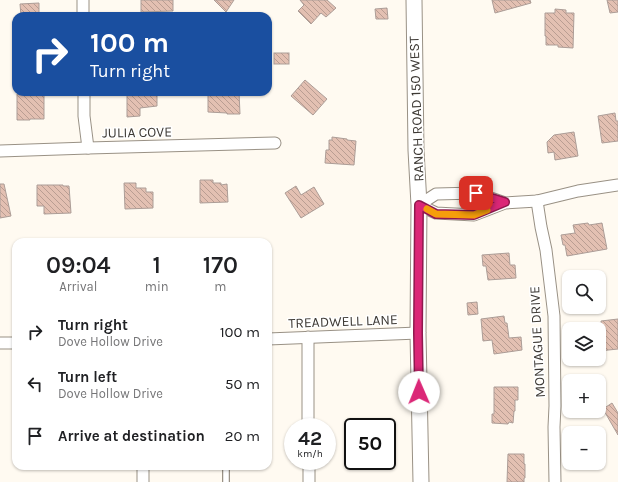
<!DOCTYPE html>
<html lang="en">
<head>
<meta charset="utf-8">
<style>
	body { margin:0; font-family:Karla,sans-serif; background:#f6f6f6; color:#202124; height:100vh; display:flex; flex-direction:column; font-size:15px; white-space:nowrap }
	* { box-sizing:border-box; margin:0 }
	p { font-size:13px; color:#757577 }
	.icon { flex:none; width:22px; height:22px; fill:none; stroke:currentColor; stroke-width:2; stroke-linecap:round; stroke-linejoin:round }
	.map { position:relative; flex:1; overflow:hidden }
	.panel { position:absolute; left:12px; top:238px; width:260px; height:232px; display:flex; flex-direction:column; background:#fff; border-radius:12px; box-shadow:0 1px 3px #0004 }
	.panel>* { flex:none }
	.banner { position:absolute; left:12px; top:12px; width:260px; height:84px; border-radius:12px; box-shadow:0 1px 3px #0004; background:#1a4fa0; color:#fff; overflow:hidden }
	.controls { position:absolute; left:562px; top:270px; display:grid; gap:8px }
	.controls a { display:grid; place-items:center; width:44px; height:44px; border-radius:8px; background:#fff; box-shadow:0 1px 3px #0004; font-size:20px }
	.speed { position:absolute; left:284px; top:418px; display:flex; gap:8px; font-size:20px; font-weight:700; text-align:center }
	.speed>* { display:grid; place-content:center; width:52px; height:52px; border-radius:50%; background:#fff; box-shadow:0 1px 3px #0004; line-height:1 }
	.speed small { font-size:10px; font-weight:400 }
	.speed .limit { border:2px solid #111; border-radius:6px; background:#fff; color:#111 }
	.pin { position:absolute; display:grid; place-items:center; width:34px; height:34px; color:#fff; margin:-17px; border-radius:8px; box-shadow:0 2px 6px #0006 }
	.me { position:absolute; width:44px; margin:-22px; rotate:359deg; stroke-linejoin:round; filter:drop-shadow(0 0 3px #0008) }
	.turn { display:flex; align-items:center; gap:14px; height:84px; padding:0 12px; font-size:18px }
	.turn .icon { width:52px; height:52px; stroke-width:2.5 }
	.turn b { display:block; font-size:28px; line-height:34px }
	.eta { display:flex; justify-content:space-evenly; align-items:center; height:68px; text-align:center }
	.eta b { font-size:24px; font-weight:600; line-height:28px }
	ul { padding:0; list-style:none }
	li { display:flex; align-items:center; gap:12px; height:52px; padding:0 12px }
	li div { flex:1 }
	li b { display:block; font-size:15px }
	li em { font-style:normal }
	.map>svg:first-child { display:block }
	.building { fill:url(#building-back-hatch); stroke:#ac9d97 }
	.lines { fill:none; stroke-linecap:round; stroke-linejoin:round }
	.service-casing { stroke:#999185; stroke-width:8 }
	.minor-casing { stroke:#999185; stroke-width:13 }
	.secondary-casing { stroke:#999185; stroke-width:17 }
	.service { stroke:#fff; stroke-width:5.5 }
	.minor { stroke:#fff; stroke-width:11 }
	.secondary { stroke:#fff; stroke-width:15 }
	.route-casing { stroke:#8e194d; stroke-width:10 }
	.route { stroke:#db2777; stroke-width:7 }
	.slow { stroke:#f59e0b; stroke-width:7 }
	.labels { text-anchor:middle; stroke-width:3; stroke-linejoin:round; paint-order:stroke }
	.street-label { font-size:14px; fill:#3d3934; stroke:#fff }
</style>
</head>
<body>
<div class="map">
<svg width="618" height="482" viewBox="0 0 618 482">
	<defs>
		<pattern id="building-back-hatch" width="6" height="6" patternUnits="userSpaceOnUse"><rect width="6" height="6" fill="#e3c0b2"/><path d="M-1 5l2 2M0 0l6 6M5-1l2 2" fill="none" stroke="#b99d92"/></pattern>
	</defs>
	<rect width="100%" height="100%" fill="#fffaf1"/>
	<g class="building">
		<path d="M 141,0 L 173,0 L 173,11 L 141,12 Z"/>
		<path d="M 214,0 L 234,0 L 226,12 Z"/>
		<path d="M 300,0 L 327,0 L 336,8 L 326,17 L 321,13 L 311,24 L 298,11 L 304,5 Z"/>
		<path d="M 492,0 L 530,0 L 531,3 L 495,13 Z"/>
		<path d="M 607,0 L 618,0 L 618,12 L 610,13 Z"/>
		<path d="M 39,3 L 39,16 L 21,16 L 20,4 Z"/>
		<path d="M 387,8 L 388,19 L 376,19 L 375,9 Z"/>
		<path d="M 555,9 L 566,10 L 566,13 L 574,13 L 573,48 L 558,47 L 558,45 L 546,45 L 546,36 L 545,36 L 545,13 L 555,13 Z"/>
		<rect x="274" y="53" width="15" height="11"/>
		<path d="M 305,80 L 327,99 L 313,115 L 291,96 Z"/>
		<path d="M 127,92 L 157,92 L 157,106 L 140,108 L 140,116 L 127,117 Z"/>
		<path d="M 208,92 L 239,92 L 240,114 L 227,114 L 227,113 L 208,112 Z"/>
		<path d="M 17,94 L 44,94 L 44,119 L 30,119 L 30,120 L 17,120 Z"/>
		<path d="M 615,113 L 616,121 L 618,121 L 618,141 L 602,143 L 598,116 Z"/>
		<path d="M 574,132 L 578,156 L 555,160 L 554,152 L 548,153 L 547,142 L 554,135 Z"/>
		<path d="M 332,137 L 347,139 L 347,140 L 356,141 L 354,165 L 325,163 L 326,150 L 329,150 L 329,140 L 332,140 Z"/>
		<path d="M 200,180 L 213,180 L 213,183 L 221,183 L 221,185 L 227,184 L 228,202 L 200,203 Z"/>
		<path d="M 124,183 L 136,183 L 136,188 L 146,188 L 146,192 L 153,192 L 153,208 L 125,209 Z"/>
		<path d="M 0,184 L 4,184 L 11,216 L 0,218 Z"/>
		<path d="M 37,185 L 63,185 L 63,186 L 69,186 L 71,213 L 44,214 L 44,206 L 37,206 Z"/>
		<path d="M 296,186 L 301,195 L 314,187 L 324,204 L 301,218 L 285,193 Z"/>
		<path d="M 588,223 L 589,225 L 602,223 L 607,249 L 567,256 L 565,245 L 563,245 L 561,235 L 575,233 L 573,225 Z"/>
		<path d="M 509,253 L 510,265 L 515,265 L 516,278 L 488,280 L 486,266 L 483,266 L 482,255 Z"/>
		<path d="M 477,302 L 478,314 L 468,315 L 467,303 Z"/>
		<path d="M 504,316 L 505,323 L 507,323 L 509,338 L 521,337 L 522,350 L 494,354 L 492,340 L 483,341 L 481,319 Z"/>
		<path d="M 618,319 L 618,349 L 599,351 L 599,337 L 601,337 L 600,334 L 602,333 L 601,321 Z"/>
		<path d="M 494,387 L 518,387 L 518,400 L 515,400 L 515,411 L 514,411 L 513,423 L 509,422 L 508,424 L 492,423 L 492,414 L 494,414 Z"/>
		<path d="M 612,403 L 618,413 L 618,435 L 603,409 Z"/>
		<path d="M 508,454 L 524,454 L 524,464 L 525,464 L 525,478 L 524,478 L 524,482 L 507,482 Z"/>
	</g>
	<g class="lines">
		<defs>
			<path id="service" d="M 226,466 L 226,482"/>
			<g id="minor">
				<path d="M 83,0 L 83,16"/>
				<path d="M 84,92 L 84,116 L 88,148"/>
				<path d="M 0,151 L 88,148 L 275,143"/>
				<path d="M 537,201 L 541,227 L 546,250 L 554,316 L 555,406 L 554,427 L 555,482"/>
				<path d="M 505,203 L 476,193 L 436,194 L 419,205 L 436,213 L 474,215 L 505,203 L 537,201 L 578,191 L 618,185"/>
				<path d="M 308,337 L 308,427"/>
				<path d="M 268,339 L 418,333"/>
				<path d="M 0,343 L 16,343"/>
				<path d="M 309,461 L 309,482"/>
				<path d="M 143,466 L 143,482"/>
			</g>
			<path id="secondary" d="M 414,0 L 416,150 L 419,205 L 418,333 L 421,482"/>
		</defs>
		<use href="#service" class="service-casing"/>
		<use href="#minor" class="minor-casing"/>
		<use href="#secondary" class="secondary-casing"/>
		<use href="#service" class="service"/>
		<use href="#minor" class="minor"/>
		<use href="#secondary" class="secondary"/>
	</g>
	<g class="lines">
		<defs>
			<path id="route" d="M 419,392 L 418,333 L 419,205 L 436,214 L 474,215 L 505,202 L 476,193"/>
		</defs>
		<use href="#route" class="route-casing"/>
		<use href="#route" class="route"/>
		<path class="slow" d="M 427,209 L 436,214 L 474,215 L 487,210"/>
	</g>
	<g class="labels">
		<g class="street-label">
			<text transform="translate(416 109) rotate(-92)" y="5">RANCH ROAD 150 WEST</text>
			<text transform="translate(137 132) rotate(-1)" y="5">JULIA COVE</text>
			<text transform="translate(343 321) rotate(-2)" y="5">TREADWELL LANE</text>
			<text transform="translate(537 342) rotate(-93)" y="5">MONTAGUE DRIVE</text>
		</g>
	</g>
</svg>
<div class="controls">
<a><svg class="icon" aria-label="search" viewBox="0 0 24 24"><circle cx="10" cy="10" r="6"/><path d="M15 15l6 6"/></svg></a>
<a><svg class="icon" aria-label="layers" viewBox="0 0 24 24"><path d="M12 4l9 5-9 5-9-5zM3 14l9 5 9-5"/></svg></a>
<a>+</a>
<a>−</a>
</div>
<div class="speed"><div>42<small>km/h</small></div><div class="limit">50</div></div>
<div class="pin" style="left:476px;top:193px;background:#d93025"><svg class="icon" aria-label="arrive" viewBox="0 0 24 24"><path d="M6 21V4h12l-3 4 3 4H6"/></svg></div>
<svg class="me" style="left:419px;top:392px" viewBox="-20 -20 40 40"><circle r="19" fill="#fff"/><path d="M0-13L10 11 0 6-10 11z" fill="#db2777"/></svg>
<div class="banner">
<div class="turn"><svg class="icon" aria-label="right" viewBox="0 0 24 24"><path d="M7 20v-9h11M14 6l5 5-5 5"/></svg><div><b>100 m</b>Turn right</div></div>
</div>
<section class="panel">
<div class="eta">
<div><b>09:04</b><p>Arrival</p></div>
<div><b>1</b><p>min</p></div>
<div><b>170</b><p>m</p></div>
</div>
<ul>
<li><svg class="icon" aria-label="right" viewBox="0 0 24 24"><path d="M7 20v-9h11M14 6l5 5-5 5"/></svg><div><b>Turn right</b><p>Dove Hollow Drive</p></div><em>100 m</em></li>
<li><svg class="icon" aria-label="left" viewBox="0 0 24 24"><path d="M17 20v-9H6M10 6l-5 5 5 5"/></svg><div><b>Turn left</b><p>Dove Hollow Drive</p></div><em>50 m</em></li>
<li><svg class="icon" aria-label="arrive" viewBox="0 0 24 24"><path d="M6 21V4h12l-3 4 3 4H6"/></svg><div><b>Arrive at destination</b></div><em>20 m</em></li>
</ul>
</section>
</div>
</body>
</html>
